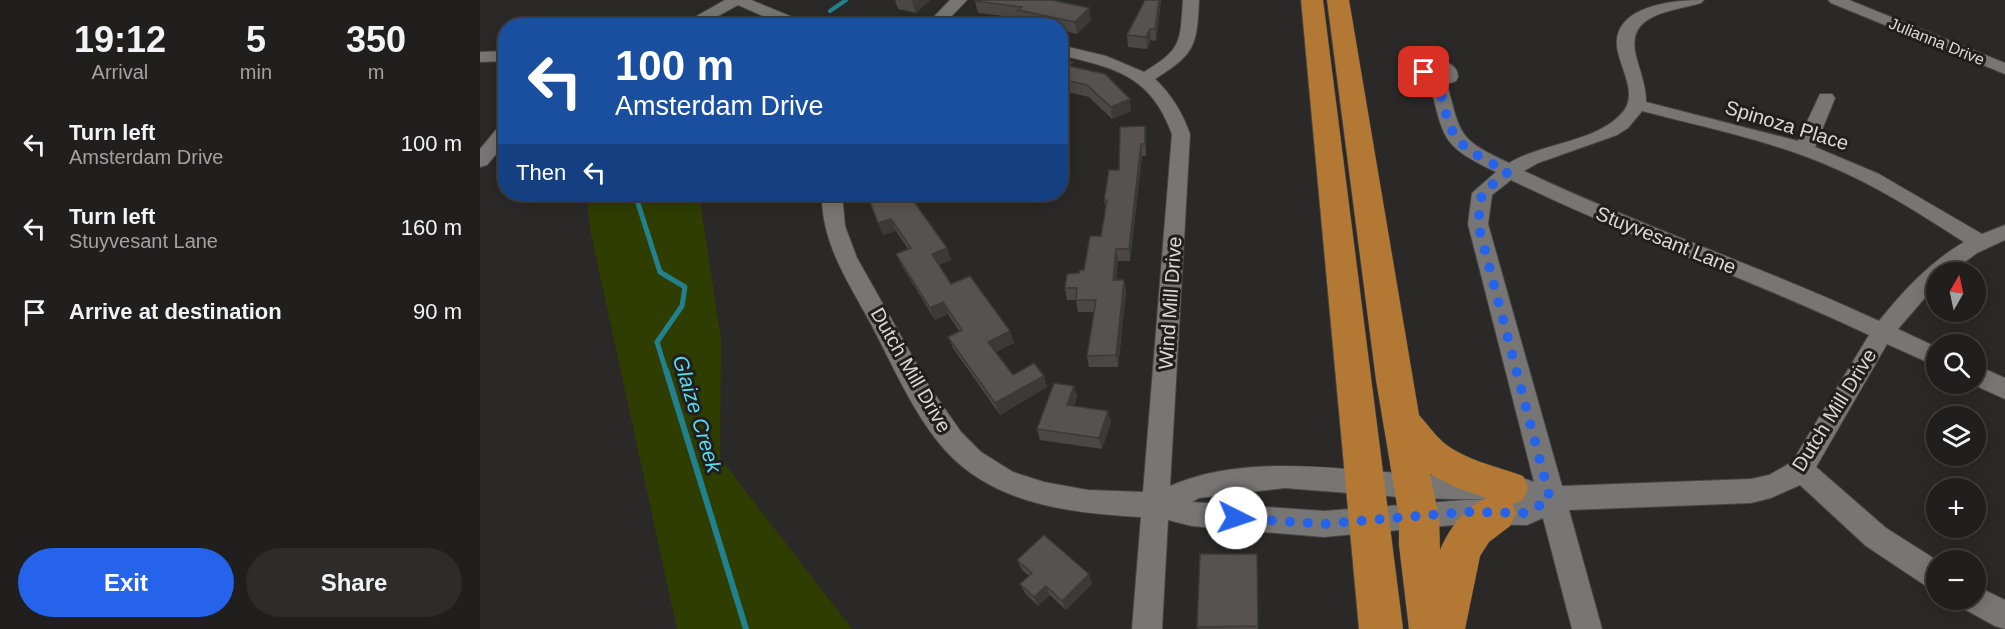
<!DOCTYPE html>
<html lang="en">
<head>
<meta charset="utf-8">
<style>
	body { margin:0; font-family:Arial,sans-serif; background:#2d2c2a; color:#f1f3f6; height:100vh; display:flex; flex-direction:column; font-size:22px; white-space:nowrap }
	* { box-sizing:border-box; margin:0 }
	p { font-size:20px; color:#a2a2a4 }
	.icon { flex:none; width:33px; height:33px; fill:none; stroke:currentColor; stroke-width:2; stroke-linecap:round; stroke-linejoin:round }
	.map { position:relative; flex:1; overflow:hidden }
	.panel { display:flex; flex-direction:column; background:#201f1d; width:480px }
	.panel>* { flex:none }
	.banner { position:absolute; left:18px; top:18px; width:570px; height:183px; border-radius:24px; box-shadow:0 3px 15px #0003,0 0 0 2px #3d3d3b; background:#1a4fa0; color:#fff; overflow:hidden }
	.needle { width:39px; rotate:9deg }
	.buttons { position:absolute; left:1446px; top:262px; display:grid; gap:12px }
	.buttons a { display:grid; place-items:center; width:60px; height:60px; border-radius:50%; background:#201f1d; box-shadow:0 3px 15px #0003,0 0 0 2px #3d3d3b; font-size:30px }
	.pin { position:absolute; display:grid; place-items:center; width:51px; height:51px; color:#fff; margin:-26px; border-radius:12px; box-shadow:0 3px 9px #0006 }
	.me { position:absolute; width:66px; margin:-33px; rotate:94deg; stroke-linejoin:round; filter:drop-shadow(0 0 4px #0008) }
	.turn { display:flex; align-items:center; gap:21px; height:126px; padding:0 18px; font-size:27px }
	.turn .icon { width:78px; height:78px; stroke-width:2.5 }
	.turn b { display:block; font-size:42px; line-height:51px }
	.then { display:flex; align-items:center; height:57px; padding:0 18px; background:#0003; gap:12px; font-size:22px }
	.eta { display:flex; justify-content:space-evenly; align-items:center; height:102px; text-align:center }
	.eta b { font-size:36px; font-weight:800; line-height:42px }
	.button { display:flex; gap:12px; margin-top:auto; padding:12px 18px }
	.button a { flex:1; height:69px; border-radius:36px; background:#2563eb; color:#fff; font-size:24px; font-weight:800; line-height:69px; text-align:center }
	.button a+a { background:#2d2c2a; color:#f1f3f6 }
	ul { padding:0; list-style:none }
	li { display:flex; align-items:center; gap:18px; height:84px; padding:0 18px }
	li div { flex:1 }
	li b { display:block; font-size:22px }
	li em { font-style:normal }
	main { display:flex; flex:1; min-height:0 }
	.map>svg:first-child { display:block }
	.green { fill:#303d00 }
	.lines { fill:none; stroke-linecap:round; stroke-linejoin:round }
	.stream-far2 { stroke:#21818f; stroke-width:4 }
	.stream-far1 { stroke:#21818f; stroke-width:5 }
	.stream { stroke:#21818f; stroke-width:6 }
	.minor-casing { stroke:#474644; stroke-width:2 }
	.highway-casing { stroke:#474644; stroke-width:1 }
	.minor { fill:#787674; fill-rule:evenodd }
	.highway { fill:#b37834; fill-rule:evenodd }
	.wall { fill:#4a4746 }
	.shaded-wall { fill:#3c3939 }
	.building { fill:#565251; stroke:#3c3939; stroke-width:1.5 }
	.route { stroke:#2563eb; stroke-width:10; stroke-dasharray:0 18 }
	.labels { text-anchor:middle; stroke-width:6; stroke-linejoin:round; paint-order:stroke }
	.far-street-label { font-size:16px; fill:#dad9d7; stroke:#211f1d }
	.street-label { font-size:20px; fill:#dad9d7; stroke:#211f1d }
	.water-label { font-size:21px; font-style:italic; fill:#59ddf1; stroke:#211f1d }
</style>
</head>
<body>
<main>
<section class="panel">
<div class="eta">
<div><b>19:12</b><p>Arrival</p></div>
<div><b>5</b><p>min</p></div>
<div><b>350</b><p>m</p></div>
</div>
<ul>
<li><svg class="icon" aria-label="left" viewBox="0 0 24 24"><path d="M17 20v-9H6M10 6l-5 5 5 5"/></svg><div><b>Turn left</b><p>Amsterdam Drive</p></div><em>100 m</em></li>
<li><svg class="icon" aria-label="left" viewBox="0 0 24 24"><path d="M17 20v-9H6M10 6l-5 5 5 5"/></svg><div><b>Turn left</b><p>Stuyvesant Lane</p></div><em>160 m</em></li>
<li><svg class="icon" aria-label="arrive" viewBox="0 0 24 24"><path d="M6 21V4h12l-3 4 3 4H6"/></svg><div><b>Arrive at destination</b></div><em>90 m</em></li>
</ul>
<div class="button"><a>Exit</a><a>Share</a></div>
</section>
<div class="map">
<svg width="1525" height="629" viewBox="0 0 1525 629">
	<rect width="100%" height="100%" fill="#2b2927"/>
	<path class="green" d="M 106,194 L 219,194 L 241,340 L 240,458 L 372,629 L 197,629 L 111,234 Z"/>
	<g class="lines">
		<path class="stream-far2" d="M 350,11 L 366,0"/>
		<path class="stream-far1" d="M 155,194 L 180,272 L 205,287 L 202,306 L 177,342 L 186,371"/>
		<path class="stream" d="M 186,370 L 266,629"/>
		<defs>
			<g id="minor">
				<path d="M 245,0 L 271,0 L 327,23 L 329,26 L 306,26 L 258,5 L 220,26 L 199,26 Z"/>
				<path d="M 470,0 L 487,0 L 462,26 L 445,26 Z"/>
				<path d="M 703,0 L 719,0 C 717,46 715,54 675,79 C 692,95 702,112 710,134 L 690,486 C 763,454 852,469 930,474 C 967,476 1003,476 1040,477 L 1054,482 L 988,224 L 992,193 L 1016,172 C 962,146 964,140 950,84 L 942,81 L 936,72 C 946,58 978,57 978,77 L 976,81 L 967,84 C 981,136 978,139 1029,163 C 1062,143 1117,142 1142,113 C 1159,94 1140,69 1137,47 C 1133,5 1195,0 1224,0 L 1221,3 C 1191,12 1145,13 1156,56 C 1160,72 1166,85 1166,102 L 1318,141 L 1340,94 L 1352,94 L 1355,98 L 1335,147 L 1399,174 L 1502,234 L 1525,225 L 1525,240 L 1497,253 L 1470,273 L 1456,273 L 1456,285 L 1418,329 L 1456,347 L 1456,366 L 1407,344 L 1336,467 L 1406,528 L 1458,561 L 1456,590 L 1446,586 L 1386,546 L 1320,485 L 1291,498 L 1271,503 L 1089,510 L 1122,629 L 1092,629 L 1063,518 L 1047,525 L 985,524 L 844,537 L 712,526 L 688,520 L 682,629 L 652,629 L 661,517 C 590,513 515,505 465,450 C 435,417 412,364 391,324 C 369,283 341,243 342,194 L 362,194 L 365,226 L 377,258 L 449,386 L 481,432 L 501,452 L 533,472 L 564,482 L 608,490 L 663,492 L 692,134 C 671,76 636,68 580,55 L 580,45 L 626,56 L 664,72 C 702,49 700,43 703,0 ZM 955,72 L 960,72 L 962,75 L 956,75 L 953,73 ZM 1162,111 C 1224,127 1288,140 1347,165 C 1396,185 1440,214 1484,242 C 1450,262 1424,290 1399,321 C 1283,267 1160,226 1044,171 L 1058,163 L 1137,135 L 1148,128 ZM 1031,180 C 1148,237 1271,279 1389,335 L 1312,462 L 1289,475 L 1271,479 L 1082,486 L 1008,224 L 1012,195 ZM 805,488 L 932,498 L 1017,500 L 985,500 L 844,511 L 712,502 L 719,498 Z"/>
				<path d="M 1348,0 L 1369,0 L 1525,63 L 1525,74 L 1351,3 Z"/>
				<path d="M 26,51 L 26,61 L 0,62 L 0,52 Z"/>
				<path d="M 26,124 L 26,142 L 7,165 L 0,167 L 0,149 L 20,125 Z"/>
				<path d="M 1496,365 L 1525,378 L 1525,399 L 1492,384 L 1496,384 Z"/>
				<path d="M 1496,586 L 1525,600 L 1525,629 L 1515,626 L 1486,610 L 1481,600 L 1496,600 Z"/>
			</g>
			<g id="highway">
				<path d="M 821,0 L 843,0 L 923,629 L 879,629 Z"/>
				<path d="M 847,0 L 869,0 L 939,415 C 947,424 955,435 964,443 C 987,461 1016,466 1043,476 L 1048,488 L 1043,500 L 1032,504 L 1036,513 L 1030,526 L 1009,542 L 1000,556 L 985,629 L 929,629 L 919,545 L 919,517 L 896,380 ZM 950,474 L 975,487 L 1007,498 C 984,507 969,529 960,550 L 959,517 Z"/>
			</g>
		</defs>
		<use href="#minor" class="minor-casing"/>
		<use href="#highway" class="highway-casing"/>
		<use href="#minor" class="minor"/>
		<use href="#highway" class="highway"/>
	</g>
	<g class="wall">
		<path d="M 415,0 L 450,0 L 436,13 L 418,9 Z"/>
		<path d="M 681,0 L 676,41 L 671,40 L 667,49 L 648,47 L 647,35 Z"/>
		<path d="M 495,1 L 609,8 L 611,20 L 597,34 L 580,30 L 580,26 L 559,26 L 541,22 L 540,18 L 498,13 Z"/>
		<path d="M 580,59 L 594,67 L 651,111 L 632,119 L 609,97 L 580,90 Z"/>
		<path d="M 665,126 L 666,138 L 666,156 L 662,156 L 650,261 L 638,261 L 636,280 L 644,280 L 646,292 L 638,367 L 609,367 L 607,356 L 614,312 L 598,312 L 596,300 L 587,300 L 585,288 L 599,273 L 604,270 L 621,236 L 626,210 L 624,201 L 639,170 Z"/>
		<path d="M 387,194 L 434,194 L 434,202 L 471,260 L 459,265 L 471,284 L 530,331 L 534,343 L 516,352 L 533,375 L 564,376 L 567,387 L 520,415 L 473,348 L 468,337 L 479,331 L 468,314 L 455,320 L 422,266 L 416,254 L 428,249 L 416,231 L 403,235 Z"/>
		<path d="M 594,386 L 597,397 L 594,406 L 631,422 L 622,449 L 560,440 L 557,429 Z"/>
		<path d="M 777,554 L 778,629 L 718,629 L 717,627 Z"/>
		<path d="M 537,560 L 609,574 L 612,584 L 586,610 L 570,595 L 558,606 L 545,593 L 540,584 L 549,576 L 542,570 Z"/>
	</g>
	<g class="shaded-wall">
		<path d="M 434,0 L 450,0 L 436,13 L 432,1 Z"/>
		<path d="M 679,0 L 681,0 L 676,41 L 675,29 Z"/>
		<path d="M 609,8 L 611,20 L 597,34 L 595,22 Z"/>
		<path d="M 670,29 L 671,40 L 667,49 L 666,37 Z"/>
		<path d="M 650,99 L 651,111 L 632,119 L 631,107 Z"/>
		<path d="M 665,126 L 666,138 L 666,156 L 665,144 Z"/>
		<path d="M 661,144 L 662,156 L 650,261 L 649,249 Z"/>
		<path d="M 430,194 L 434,194 L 435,212 L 430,200 Z"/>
		<path d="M 411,219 L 416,231 L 403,235 L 398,223 Z"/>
		<path d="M 467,248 L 471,260 L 456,266 L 452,254 Z"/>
		<path d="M 636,249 L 638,261 L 635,292 L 633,280 Z"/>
		<path d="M 644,280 L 646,292 L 638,367 L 636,355 Z"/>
		<path d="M 463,302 L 468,314 L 455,320 L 450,308 Z"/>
		<path d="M 530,331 L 534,343 L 513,353 L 508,342 Z"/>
		<path d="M 564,376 L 567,387 L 520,415 L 515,403 Z"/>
		<path d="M 594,386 L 597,397 L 590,416 L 587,405 Z"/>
		<path d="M 628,411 L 631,422 L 622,449 L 619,438 Z"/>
		<path d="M 609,574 L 612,584 L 586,610 L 582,601 Z"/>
		<path d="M 566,586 L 570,595 L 558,606 L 554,597 Z"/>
	</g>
	<g class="building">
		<path d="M 496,0 L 572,0 L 609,8 L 595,22 L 538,10 L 542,7 L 495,1 Z"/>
		<path d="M 665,0 L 679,0 L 675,29 L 670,29 L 666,37 L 647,35 Z"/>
		<path d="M 580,59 L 593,62 L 589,66 L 625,74 L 650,99 L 631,107 L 607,85 L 580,79 Z"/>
		<path d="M 665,126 L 665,144 L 661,144 L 649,249 L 636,249 L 633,280 L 644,280 L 636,355 L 607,356 L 616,300 L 596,300 L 597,288 L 585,288 L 587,274 L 599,273 L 600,270 L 604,270 L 610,236 L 621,236 L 627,200 L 624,201 L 629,170 L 639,170 L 640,127 Z"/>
		<path d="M 387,194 L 430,194 L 430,200 L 432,199 L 467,248 L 452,254 L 471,284 L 490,276 L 530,331 L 508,342 L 533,375 L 554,363 L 564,376 L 515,403 L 468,337 L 482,330 L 463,302 L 450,308 L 416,254 L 431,248 L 411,219 L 398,223 Z"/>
		<path d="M 574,383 L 594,386 L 587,405 L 628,411 L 619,438 L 557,429 Z"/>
		<path d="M 564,535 L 609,574 L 582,601 L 566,586 L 554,597 L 540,584 L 552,573 L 537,560 Z"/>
		<path d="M 720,554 L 777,554 L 778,626 L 717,627 Z"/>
	</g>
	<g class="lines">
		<path class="route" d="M 756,518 L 844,524 L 986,512 L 1047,513 L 1070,499 L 998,224 L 1002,193 L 1028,172 C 971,142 972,142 958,81 L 949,79 L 944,72"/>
	</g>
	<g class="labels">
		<g class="far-street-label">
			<text transform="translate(1457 41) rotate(22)" y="6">Julianna Drive</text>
		</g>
		<g class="street-label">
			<text transform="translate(1307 125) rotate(17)" y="7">Spinoza Place</text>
			<text transform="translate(1186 240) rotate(22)" y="7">Stuyvesant Lane</text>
			<text transform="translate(690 303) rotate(-86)" y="7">Wind Mill Drive</text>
			<text transform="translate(431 370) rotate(60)" y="7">Dutch Mill Drive</text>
			<text transform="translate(1354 410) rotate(-58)" y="7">Dutch Mill Drive</text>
		</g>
		<g class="water-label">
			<text transform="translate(217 414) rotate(73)" y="7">Glaize Creek</text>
		</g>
	</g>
</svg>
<div class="buttons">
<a><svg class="needle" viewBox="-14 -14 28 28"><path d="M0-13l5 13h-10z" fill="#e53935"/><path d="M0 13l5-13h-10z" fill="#a2a2a4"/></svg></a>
<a><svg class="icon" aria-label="search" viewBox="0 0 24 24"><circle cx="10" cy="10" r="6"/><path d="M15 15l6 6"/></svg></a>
<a><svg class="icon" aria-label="layers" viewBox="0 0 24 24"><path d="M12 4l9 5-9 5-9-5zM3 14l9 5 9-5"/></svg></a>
<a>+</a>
<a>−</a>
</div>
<div class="pin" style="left:944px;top:72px;background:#d93025"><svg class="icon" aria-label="arrive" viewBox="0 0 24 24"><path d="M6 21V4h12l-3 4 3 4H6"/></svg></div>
<svg class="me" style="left:756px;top:518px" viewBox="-20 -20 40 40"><circle r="19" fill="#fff"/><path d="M0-13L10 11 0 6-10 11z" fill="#2563eb"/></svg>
<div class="banner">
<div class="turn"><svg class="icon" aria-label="left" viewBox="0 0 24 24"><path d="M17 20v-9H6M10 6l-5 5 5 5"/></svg><div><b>100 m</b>Amsterdam Drive</div></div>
<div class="then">Then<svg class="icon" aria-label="left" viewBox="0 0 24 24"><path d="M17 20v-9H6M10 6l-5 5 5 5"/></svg></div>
</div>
</div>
</main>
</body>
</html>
